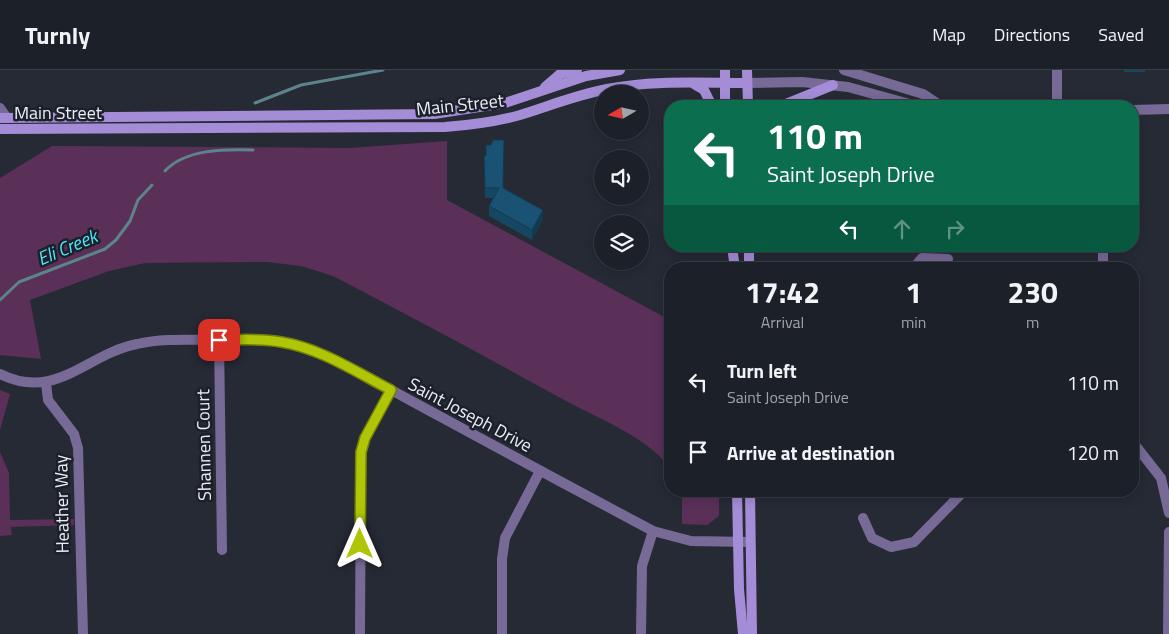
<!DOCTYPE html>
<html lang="en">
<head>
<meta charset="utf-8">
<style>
	body { margin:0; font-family:"Titillium Web",sans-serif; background:#252830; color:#f1f3f6; height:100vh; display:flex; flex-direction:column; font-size:19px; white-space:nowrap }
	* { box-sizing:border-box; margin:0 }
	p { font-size:16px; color:#a0a3a8 }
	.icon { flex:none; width:28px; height:28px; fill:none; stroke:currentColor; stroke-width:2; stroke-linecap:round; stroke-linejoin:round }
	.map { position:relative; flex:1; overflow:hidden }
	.sheet { position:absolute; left:664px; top:192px; width:475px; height:235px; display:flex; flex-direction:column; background:#1c2028; border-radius:20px; box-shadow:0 2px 12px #0003,0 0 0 1px #3a3e45 }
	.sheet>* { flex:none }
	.guide { position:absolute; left:664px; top:30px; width:475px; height:152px; border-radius:20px; box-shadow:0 2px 12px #0003,0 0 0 1px #3a3e45; background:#0b6e4f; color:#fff; overflow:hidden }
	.needle { width:32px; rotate:261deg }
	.fabs { position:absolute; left:594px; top:15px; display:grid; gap:10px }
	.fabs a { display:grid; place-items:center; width:55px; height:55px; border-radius:50%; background:#1c2028; box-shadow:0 2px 12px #0003,0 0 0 1px #3a3e45; font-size:25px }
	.pin { position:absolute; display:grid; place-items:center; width:42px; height:42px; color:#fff; margin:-21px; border-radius:10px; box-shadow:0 2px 8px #0006 }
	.me { position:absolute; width:55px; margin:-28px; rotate:0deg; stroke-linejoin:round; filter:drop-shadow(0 0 4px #0008) }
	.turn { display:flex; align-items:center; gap:18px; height:105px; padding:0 20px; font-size:22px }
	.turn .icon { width:65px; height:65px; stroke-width:2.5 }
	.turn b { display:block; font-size:35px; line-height:42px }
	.lanes { display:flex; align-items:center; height:48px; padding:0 20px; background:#0003; justify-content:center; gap:25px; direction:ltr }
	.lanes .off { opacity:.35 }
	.eta { display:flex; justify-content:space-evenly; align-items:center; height:85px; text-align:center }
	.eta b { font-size:30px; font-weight:700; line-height:35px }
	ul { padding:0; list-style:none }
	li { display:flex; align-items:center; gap:15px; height:70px; padding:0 20px }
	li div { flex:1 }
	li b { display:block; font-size:19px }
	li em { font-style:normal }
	header { display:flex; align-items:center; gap:30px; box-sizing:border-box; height:70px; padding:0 25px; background:#1c2028; border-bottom:1px solid #3a3e45 }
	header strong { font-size:24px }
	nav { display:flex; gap:28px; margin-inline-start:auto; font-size:18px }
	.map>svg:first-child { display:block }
	.green { fill:#5a3059 }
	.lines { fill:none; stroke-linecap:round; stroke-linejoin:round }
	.stream { stroke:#5c848b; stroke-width:3 }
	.minor { stroke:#786a97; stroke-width:10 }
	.tertiary { stroke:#786a97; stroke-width:10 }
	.secondary { stroke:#a48dd6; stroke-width:10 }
	.wall { fill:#164762 }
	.shaded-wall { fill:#123950 }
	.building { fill:#195272; stroke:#123950 }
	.route-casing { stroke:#728005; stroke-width:12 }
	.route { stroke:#afc507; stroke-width:9 }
	.labels { text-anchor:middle; stroke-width:5; stroke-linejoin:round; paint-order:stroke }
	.street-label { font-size:18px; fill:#ebeef5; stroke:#1c202a }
	.water-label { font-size:19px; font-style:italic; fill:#4de6fa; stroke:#1c202a }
</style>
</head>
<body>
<header>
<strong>Turnly</strong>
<nav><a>Map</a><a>Directions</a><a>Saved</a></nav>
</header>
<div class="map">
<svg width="1169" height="564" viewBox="0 0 1169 564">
	<rect width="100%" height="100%" fill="#262a35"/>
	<g class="green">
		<path d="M 447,71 L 447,130 L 670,250 L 670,398 C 647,367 601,350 568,332 C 490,289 412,247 333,206 L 301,196 L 267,192 L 145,193 L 109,201 L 30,230 L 41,289 L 0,285 L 0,108 L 52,76 L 350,78 Z"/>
		<path d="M 0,320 L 10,324 L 0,360 Z"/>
		<path d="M 0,382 L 9,403 L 10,450 L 74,449 L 74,455 L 11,457 L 12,465 L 0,466 Z"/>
		<path d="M 682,421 L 719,421 L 719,446 L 707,455 L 682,454 Z"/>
	</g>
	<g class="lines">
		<g class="stream">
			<path d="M 255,33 L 301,15 L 383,0"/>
			<path d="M 165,101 C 185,79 225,79 253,80"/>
			<path d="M 0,230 L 19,212 L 105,179 L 116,170 L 130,151 L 138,130 L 152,115"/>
		</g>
		<g class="minor">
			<path d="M 0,38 L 7,48"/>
			<path d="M 1103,176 L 1103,199"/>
			<path d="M 913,199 L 922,188 L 948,189"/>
			<path d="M 219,270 L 222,480"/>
			<path d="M 0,304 C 56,332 86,284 137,274 C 163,268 190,270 216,270 C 237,270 259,268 280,271 C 324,278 377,313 417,334 C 496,377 574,419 653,461 L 691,471 L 750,472"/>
			<path d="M 46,313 L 48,330 L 74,364 L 78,378 L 83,564"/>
			<path d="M 1132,371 L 1161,408 L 1169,443"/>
			<path d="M 863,448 L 872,468 L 891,477 L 914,472 L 964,421"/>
			<path d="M 360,564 L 361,382 L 365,368 L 391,320"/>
			<path d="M 502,564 L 502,489 L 505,468 L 540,401"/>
			<path d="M 641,564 L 642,496 L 653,461"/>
			<path d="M 1168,564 L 1169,462"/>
		</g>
		<g class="tertiary">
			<path d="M 844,0 L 923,24 L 941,36"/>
			<path d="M 1057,0 L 1057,36"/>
			<path d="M 747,13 L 802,12 L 848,17 L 917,36"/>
			<path d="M 1132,40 L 1169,39"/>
		</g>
		<g class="secondary">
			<path d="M 725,0 L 725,36"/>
			<path d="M 747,0 L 748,36"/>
			<path d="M 694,14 L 704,20 L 712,36"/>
			<path d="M 545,17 L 560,4 L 577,0"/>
			<path d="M 781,36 L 833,15"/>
			<path d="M 0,48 L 434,44 L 505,33 L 586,6 L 620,0"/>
			<path d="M 0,59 L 445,57 C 470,55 495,52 520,45 C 549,36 576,25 607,19 C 652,10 701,13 747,13"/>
			<path d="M 732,176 L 735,199"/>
			<path d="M 749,176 L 749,199"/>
			<path d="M 737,421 L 739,519 L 743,564"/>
			<path d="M 750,421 L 752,564"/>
		</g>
	</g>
	<g class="wall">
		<rect x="1124" y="0" width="21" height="2"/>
		<path d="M 484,86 L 486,86 L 504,118 L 543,149 L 532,170 L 489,146 L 489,136 L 493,128 L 485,128 Z"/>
	</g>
	<path class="shaded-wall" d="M 543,140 L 543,149 L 532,170 L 532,160 Z"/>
	<path class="building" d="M 493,70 L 504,70 L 503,118 L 543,140 L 532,160 L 489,136 L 499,118 L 485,118 L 484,86 L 486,86 L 486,75 L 491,75 Z"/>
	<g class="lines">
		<defs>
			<path id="route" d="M 219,270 C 240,270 261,268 281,272 C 320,278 356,302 391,320 L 365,368 L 361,382 L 360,474"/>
		</defs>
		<use href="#route" class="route-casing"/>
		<use href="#route" class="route"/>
	</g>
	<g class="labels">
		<g class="street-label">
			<text transform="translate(460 35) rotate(-6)" y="6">Main Street</text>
			<text x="58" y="49">Main Street</text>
			<text transform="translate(470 345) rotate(28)" y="6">Saint Joseph Drive</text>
			<text transform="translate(204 375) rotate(-91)" y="6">Shannen Court</text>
			<text transform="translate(62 434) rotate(-91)" y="6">Heather Way</text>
		</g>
		<g class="water-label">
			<text transform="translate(67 177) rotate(-23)" y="7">Eli Creek</text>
		</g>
	</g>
</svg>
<div class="fabs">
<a><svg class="needle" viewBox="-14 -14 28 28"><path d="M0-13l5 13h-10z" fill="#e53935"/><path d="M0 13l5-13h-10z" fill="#a0a3a8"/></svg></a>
<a><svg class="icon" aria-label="sound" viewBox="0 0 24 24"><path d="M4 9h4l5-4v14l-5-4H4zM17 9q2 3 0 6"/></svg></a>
<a><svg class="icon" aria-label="layers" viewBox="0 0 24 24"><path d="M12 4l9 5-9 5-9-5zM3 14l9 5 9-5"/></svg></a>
</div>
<div class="pin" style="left:219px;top:270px;background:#d93025"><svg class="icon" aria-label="arrive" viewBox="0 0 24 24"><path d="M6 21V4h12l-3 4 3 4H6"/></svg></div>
<svg class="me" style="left:360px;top:474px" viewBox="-20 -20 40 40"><path d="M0-17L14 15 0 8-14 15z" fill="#afc507" stroke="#fff" stroke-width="4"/></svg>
<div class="guide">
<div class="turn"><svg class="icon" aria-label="left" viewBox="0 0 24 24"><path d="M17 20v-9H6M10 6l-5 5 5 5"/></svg><div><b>110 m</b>Saint Joseph Drive</div></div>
<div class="lanes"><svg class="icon" aria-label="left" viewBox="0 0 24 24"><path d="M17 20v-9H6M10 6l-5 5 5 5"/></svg><svg class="icon off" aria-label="ahead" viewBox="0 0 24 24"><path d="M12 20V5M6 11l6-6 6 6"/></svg><svg class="icon off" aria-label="right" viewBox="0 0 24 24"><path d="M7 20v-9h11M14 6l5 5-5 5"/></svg></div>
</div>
<section class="sheet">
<div class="eta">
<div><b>17:42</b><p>Arrival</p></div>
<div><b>1</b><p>min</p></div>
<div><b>230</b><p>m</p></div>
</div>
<ul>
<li><svg class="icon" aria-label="left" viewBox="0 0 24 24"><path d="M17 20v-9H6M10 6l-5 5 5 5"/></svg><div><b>Turn left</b><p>Saint Joseph Drive</p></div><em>110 m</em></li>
<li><svg class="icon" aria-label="arrive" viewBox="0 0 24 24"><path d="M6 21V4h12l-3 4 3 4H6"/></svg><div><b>Arrive at destination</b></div><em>120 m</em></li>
</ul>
</section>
</div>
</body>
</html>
